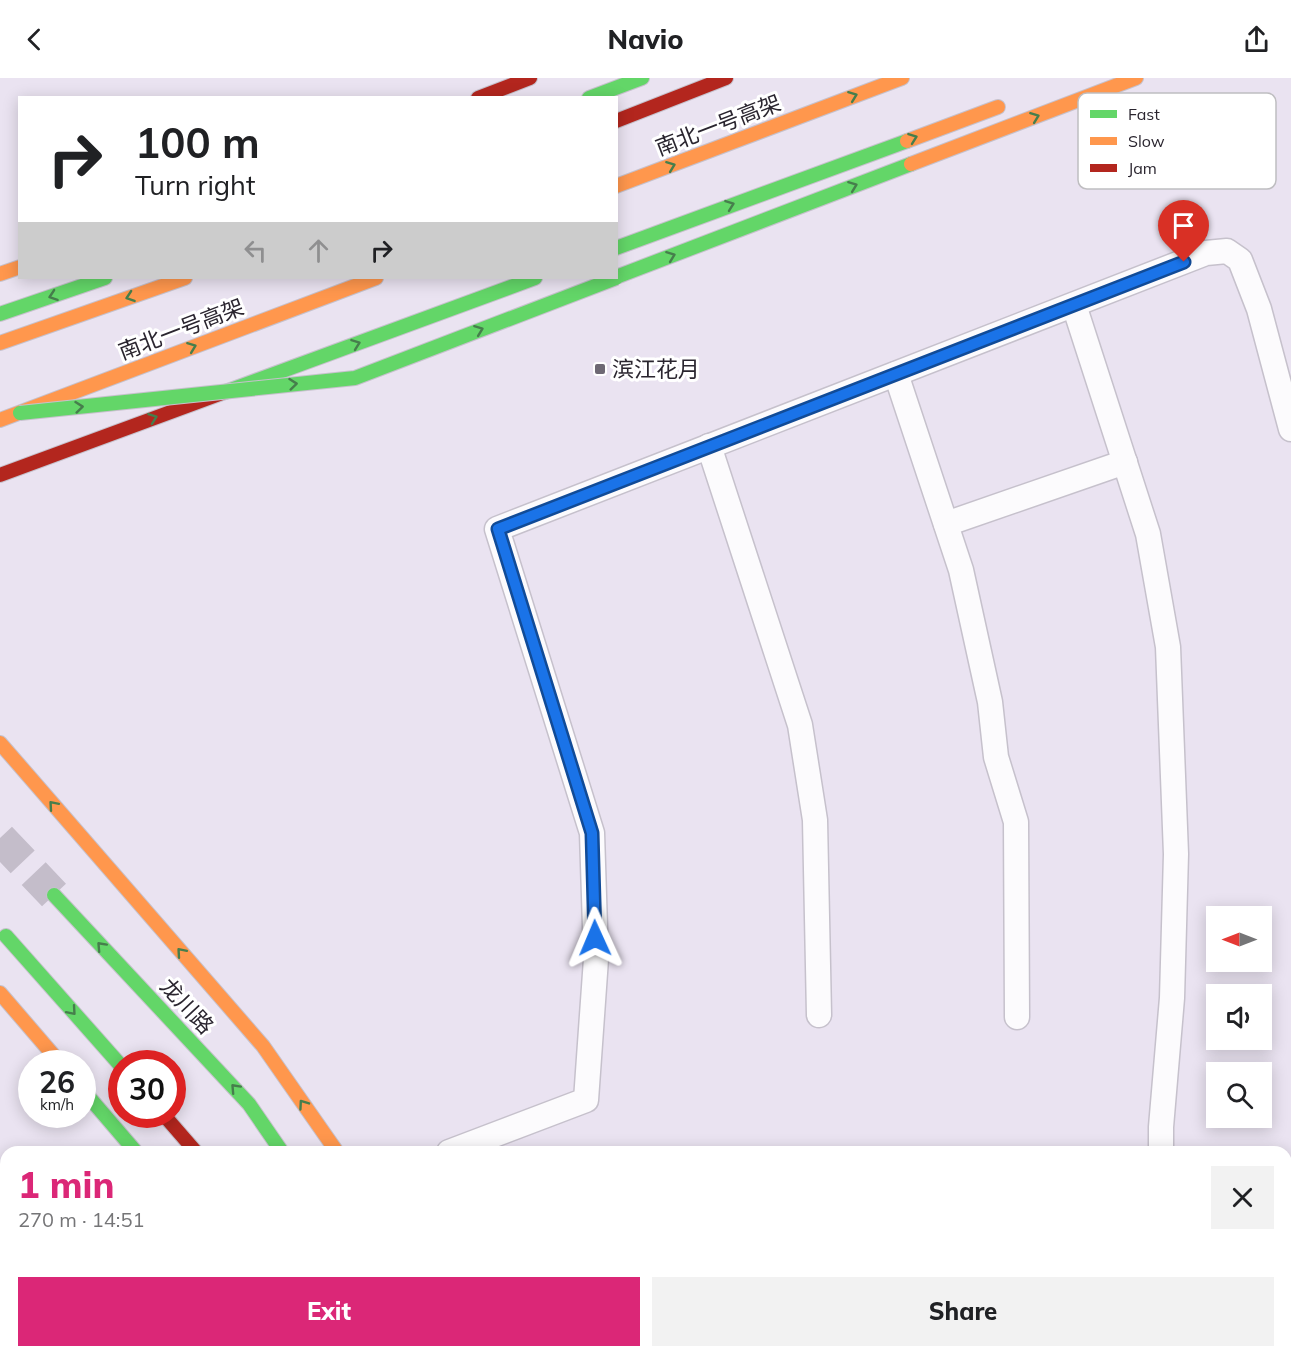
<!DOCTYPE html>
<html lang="en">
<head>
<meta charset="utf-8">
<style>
	body { margin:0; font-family:Mulish,"Noto Sans SC",sans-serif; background:#f2f2f2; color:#202124; height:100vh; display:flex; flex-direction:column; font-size:22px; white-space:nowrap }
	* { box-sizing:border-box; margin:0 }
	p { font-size:20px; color:#757577 }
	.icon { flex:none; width:33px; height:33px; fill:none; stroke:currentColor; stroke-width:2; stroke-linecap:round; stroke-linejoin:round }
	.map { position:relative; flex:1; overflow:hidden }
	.side { position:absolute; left:0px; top:1068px; width:1292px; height:212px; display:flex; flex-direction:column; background:#fff; border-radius:18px 18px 0 0; box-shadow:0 3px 15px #0003 }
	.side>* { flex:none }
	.top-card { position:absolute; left:18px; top:18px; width:600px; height:183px; border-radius:0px; box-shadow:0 3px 15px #0003; background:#fff; color:#202124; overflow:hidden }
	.needle { width:39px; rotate:270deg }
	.controls { position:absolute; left:1206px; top:828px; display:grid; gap:12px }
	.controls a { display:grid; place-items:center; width:66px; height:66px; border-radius:0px; background:#fff; box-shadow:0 3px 15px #0003; font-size:30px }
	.speed { position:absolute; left:18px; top:972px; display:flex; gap:12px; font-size:30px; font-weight:700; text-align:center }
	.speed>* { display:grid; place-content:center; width:78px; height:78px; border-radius:50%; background:#fff; box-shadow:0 3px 15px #0003; line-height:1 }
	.speed small { font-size:15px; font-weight:400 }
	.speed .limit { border:9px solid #d22; background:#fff; color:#111 }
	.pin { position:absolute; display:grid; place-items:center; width:51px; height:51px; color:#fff; margin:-62px -26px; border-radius:50% 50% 50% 0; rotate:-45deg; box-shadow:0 0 6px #0007 }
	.pin .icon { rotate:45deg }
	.me { position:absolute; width:66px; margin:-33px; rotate:359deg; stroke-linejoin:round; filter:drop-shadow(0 0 4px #0008) }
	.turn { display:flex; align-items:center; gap:21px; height:126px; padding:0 18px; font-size:27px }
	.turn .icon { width:78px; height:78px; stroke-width:2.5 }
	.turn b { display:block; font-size:42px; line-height:51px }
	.lanes { display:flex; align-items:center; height:57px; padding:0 18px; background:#0003; justify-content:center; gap:30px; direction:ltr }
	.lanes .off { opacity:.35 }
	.round { display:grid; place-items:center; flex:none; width:63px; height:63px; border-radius:0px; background:#f2f2f2 }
	.head { display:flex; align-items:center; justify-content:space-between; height:102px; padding:0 18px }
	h1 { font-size:36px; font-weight:800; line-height:45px; color:#db2777 }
	.action { display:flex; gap:12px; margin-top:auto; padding:12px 18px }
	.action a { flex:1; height:69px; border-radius:0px; background:#db2777; color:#fff; font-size:24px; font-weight:800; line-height:69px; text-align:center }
	.action a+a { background:#f2f2f2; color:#202124 }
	header { display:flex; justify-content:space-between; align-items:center; height:78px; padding:0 18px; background:#fff; font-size:27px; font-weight:800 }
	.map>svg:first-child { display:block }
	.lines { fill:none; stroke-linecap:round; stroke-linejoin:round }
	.highway-tunnel { stroke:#c4bdca; stroke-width:33; stroke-dasharray:33 16; stroke-linecap:butt }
	.street-casing { stroke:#c6c1cc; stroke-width:27 }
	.fast-casing { stroke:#c6c1cc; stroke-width:16 }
	.slow-casing { stroke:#c6c1cc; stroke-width:16 }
	.jam-casing { stroke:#c6c1cc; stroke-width:16 }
	.street { stroke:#fcfbfd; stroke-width:24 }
	.fast { stroke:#63d668; stroke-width:14 }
	.slow { stroke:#ff974d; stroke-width:14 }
	.jam { stroke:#b3261e; stroke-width:14 }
	.fast-bridge-casing { stroke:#c6c1cc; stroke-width:16; stroke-linecap:butt }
	.fast-bridge { stroke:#63d668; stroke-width:14 }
	.oneway { stroke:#467e4c }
	.route-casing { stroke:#114b97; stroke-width:15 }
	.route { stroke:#1a73e8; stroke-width:10 }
	.poi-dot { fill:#6d6873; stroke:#fff; stroke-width:2 }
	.labels { text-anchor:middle; stroke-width:6; stroke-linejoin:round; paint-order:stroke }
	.street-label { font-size:22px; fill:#2a252f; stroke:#fff }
	.poi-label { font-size:22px; fill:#2a252f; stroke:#fff; text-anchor:start }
	.key { fill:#fff; stroke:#bfbec1; stroke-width:1.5 }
	.key-label { font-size:16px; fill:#2a252f }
</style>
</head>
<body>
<header><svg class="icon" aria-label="back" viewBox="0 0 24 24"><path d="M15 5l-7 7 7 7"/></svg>Navio<svg class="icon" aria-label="share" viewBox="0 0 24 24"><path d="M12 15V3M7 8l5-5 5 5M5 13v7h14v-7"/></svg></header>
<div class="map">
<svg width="1291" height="1279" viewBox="0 0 1291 1279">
	<rect width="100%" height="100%" fill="#eae3f1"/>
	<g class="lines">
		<path class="highway-tunnel" d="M 0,760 L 54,817"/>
		<defs>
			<g id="street">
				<path d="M 1074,227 L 1148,456 L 1168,569 L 1176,776 L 1172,920 L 1161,1049 L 1161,1074"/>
				<path d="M 896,296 L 961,492 L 990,624 L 996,679 L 1016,744 L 1017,939"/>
				<path d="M 709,368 L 800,647 L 815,742 L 819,937"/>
				<path d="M 946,446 L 1125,384"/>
				<path d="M 449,1074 L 586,1022 L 596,881 L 592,755 L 497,451 L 1206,175 L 1227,173 L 1240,182 L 1259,231 L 1291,351"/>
				<path d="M 0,1226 L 6,1225"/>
				<path d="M 1286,1257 L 1291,1256"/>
				<path d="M 564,1274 L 566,1279"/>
				<path d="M 968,1279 L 968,1274"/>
				<path d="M 1156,1279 L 1171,1274"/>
			</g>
			<g id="fast">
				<path d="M 589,20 L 642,0"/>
				<path d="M 616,170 L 907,63"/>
				<path d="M 616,199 L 911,86"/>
				<path d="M 0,236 L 105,200"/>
				<path d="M 225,314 L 535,200"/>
				<path d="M 54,817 L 249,1026 L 282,1074"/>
				<path d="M 6,858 L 122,989"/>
				<path d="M 82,1011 L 136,1074"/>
				<path d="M 398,1274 L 400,1279"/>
			</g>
			<g id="slow">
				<path d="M 907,63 L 998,29"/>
				<path d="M 911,86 L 1136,0"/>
				<path d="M 616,108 L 902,0"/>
				<path d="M 0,196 L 20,189"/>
				<path d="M 0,265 L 185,200"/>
				<path d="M 0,342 L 376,200"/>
				<path d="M 0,665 L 263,968 L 337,1074"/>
				<path d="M 0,915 L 61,986"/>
				<path d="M 280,1274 L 284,1279"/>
				<path d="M 437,1274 L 439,1279"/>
			</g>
			<g id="jam">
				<path d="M 478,20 L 530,0"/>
				<path d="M 616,43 L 726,0"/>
				<path d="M 0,397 L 225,314"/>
				<path d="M 163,1036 L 196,1074"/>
				<path d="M 332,1274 L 335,1279"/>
			</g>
		</defs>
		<use href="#street" class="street-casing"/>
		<use href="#fast" class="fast-casing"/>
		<use href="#slow" class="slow-casing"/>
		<use href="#jam" class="jam-casing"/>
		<use href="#street" class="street"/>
		<use href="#fast" class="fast"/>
		<use href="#slow" class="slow"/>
		<use href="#jam" class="jam"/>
		<defs>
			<path id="fast-bridge" d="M 20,335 L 355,300 L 616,200"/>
		</defs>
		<use href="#fast-bridge" class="fast-bridge-casing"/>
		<use href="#fast-bridge" class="fast-bridge"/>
	</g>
	<defs><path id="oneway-chevron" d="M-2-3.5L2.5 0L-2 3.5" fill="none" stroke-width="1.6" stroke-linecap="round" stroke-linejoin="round" transform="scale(1.5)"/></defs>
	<g class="oneway">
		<use href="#oneway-chevron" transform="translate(853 18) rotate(-21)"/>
		<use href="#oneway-chevron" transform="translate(1035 39) rotate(-21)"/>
		<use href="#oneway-chevron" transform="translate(913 60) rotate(-20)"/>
		<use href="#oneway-chevron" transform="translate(671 88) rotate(-21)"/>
		<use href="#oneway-chevron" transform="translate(853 108) rotate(-21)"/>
		<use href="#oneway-chevron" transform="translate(730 127) rotate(-20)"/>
		<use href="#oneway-chevron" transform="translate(671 178) rotate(-21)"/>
		<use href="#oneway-chevron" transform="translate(53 218) rotate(161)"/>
		<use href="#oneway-chevron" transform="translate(130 219) rotate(161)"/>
		<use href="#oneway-chevron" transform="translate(479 252) rotate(-21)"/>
		<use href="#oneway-chevron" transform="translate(356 266) rotate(-20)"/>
		<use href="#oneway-chevron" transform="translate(192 269) rotate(-21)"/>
		<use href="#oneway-chevron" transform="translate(293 306) rotate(-6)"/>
		<use href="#oneway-chevron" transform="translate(79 329) rotate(-6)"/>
		<use href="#oneway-chevron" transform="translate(153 340) rotate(-20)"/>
		<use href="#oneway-chevron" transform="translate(53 727) rotate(-131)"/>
		<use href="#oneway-chevron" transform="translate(101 868) rotate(-133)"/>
		<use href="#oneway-chevron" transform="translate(181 874) rotate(-131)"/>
		<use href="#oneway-chevron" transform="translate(72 933) rotate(49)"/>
		<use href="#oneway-chevron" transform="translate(235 1010) rotate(-133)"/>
		<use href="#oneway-chevron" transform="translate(303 1026) rotate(-125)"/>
	</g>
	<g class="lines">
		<defs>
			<path id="route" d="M 595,860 L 592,755 L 498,451 L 1184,184"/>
		</defs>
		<use href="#route" class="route-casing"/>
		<use href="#route" class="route"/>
	</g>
	<rect class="poi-dot" x="594" y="285" width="12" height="12" rx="3"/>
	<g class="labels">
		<g class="street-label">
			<text transform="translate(718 47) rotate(-21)" y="8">南北一号高架</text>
			<text transform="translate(181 251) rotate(-21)" y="8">南北一号高架</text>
			<text transform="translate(187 928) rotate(47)" y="8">龙川路</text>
		</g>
		<g class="poi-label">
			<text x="612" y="299">滨江花月</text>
		</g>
	</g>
	<rect x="1078" y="15" width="198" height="96" rx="9" class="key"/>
	<rect x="1090" y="32" width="27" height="8" fill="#63d668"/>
	<rect x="1090" y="59" width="27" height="8" fill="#ff974d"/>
	<rect x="1090" y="86" width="27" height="8" fill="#b3261e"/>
	<g class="key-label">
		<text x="1128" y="42">Fast</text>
		<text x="1128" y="69">Slow</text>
		<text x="1128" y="96">Jam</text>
	</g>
</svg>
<div class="controls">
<a><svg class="needle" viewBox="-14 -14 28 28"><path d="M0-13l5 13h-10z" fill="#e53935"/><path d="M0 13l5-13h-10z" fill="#757577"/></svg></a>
<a><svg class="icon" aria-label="sound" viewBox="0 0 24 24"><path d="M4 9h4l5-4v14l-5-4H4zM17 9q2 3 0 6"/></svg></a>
<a><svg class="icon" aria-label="search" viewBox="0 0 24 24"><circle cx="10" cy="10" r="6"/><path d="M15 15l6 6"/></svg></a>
</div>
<div class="speed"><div>26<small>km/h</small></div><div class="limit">30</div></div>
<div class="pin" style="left:1184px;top:184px;background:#d93025"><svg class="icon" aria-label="arrive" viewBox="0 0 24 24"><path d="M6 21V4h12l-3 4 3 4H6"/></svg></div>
<svg class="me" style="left:595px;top:860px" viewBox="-20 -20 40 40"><path d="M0-17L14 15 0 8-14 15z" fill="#1a73e8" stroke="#fff" stroke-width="4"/></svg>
<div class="top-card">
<div class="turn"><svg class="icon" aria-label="right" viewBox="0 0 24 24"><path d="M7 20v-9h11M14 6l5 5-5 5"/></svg><div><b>100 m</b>Turn right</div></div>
<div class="lanes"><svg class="icon off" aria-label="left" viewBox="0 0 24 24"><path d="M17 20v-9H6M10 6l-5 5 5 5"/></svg><svg class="icon off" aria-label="ahead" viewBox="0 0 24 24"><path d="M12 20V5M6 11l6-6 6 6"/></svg><svg class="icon" aria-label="right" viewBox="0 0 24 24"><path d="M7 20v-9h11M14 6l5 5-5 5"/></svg></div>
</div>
<section class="side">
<div class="head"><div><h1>1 min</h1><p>270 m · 14:51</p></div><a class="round"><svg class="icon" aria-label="close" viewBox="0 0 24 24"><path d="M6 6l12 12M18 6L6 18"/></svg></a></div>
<div class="action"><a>Exit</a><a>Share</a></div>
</section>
</div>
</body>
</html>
